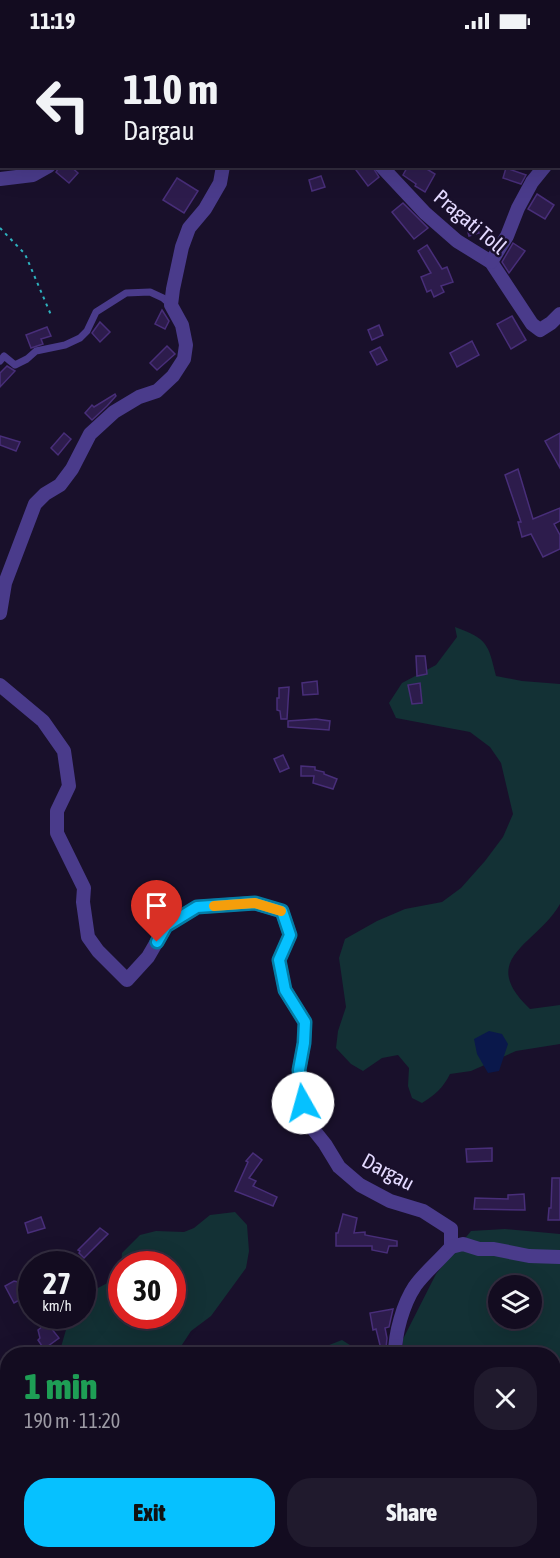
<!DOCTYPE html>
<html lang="en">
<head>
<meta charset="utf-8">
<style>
	body { margin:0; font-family:"Asap Condensed",sans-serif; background:#201a2d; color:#f1f3f6; height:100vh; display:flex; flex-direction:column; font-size:22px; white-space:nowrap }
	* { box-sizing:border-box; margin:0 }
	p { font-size:20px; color:#9d9ba5 }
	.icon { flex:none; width:33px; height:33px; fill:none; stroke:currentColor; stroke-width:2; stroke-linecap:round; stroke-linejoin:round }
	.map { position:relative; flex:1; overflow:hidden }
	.side { position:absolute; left:0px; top:1305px; width:561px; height:212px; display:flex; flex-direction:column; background:#130c20; border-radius:24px 24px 0 0; box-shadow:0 6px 24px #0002,0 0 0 2px #322c3e }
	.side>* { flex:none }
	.top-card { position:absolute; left:0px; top:0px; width:561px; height:126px; box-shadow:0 6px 24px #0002,0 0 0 2px #322c3e; background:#130c20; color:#f1f3f6; overflow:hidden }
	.fabs { position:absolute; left:488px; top:1233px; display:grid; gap:12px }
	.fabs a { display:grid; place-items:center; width:54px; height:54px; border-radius:50%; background:#130c20; box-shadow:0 6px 24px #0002,0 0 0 2px #322c3e; font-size:30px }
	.speed { position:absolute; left:18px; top:1209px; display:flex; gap:12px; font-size:30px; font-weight:700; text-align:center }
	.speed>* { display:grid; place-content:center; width:78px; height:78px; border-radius:50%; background:#130c20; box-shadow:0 6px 24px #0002,0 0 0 2px #322c3e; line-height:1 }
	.speed small { font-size:15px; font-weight:400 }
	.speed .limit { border:9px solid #d22; background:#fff; color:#111 }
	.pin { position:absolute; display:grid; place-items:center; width:51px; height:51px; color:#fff; margin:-62px -26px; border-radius:50% 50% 50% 0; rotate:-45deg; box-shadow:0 0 6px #0007 }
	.pin .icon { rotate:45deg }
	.me { position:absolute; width:66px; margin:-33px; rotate:353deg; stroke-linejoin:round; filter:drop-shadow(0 0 4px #0008) }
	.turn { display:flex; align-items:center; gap:21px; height:126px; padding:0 24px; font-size:27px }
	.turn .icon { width:78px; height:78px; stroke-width:2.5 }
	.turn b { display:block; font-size:42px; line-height:51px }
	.round { display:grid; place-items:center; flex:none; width:63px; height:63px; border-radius:24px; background:#201a2d }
	.head { display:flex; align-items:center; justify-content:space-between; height:102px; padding:0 24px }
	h1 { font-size:36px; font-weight:800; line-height:45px; color:#1e9e55 }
	.primary-button { display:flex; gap:12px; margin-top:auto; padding:12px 24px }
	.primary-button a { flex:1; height:69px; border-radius:24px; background:#06c1ff; color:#111; font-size:24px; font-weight:800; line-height:69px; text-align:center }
	.primary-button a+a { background:#201a2d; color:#f1f3f6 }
	.status { display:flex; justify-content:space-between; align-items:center; height:42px; padding:0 30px; background:#130c20; direction:ltr }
	.status svg { height:16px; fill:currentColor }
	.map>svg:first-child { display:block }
	.green { fill:#133135; fill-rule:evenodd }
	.water { fill:#0a184b }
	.building { fill:#2d1c4c; stroke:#482e79; stroke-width:1.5 }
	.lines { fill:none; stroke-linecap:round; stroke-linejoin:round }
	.path { stroke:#2eb2bf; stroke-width:2; stroke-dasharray:3 4.5; stroke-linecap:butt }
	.lane { stroke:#4a3b8b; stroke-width:7 }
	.street { stroke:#4a3b8b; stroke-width:14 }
	.route-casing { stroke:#047da6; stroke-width:15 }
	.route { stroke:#06c1ff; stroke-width:10 }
	.slow { stroke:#f59e0b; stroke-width:10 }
	.labels { text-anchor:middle; stroke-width:5; stroke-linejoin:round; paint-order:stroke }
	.street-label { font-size:21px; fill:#e4daff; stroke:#19102b }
</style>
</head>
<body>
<div class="status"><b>11:19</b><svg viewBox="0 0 49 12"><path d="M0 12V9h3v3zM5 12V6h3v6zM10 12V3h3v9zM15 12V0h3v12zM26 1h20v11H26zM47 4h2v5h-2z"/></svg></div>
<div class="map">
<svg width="560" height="1516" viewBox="0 0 560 1516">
	<rect width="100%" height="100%" fill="#19102b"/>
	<g class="green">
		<path d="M 455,585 C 488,597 488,602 496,634 L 522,639 L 560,642 L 560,862 C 537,903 476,916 530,967 L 560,963 L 560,1002 L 516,1009 L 471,1029 L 450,1032 C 443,1046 435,1053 422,1061 L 412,1056 L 408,1044 L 409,1026 L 398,1013 L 382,1016 L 363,1029 L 351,1022 L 336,1006 L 338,989 L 346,965 L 339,916 L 345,897 L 377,879 L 405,867 L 442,860 L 461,846 L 485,819 L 503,795 L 513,772 L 501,721 L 490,705 L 470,690 L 396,676 L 389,661 L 402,641 L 436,623 L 457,595 Z"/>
		<path d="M 235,1170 L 247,1183 L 249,1209 L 246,1226 L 211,1274 L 191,1289 L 176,1312 L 128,1310 L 125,1312 L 50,1312 L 61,1305 L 70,1274 L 82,1274 L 83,1254 L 113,1238 L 121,1225 L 122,1211 L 140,1193 L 156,1189 L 184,1190 L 194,1186 L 210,1173 ZM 122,1222 L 172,1222 L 172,1274 L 122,1274 Z"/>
		<path d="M 505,1187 L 560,1192 L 560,1499 L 554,1503 L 554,1312 L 403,1312 L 403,1297 L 436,1232 L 471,1189 ZM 498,1244 L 531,1244 L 531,1276 L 498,1276 Z"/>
		<path d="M 342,1298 L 364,1312 L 306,1312 Z"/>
		<path d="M 7,1345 L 7,1407 L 0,1411 L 0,1348 Z"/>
		<path d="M 388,1509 L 448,1509 L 430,1516 L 386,1516 Z"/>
	</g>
	<path class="water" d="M 489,989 L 502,992 L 508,1002 L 499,1029 L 488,1031 L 477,1012 L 474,997 Z"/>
	<g class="building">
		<path d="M 60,124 L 70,124 L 78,131 L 69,141 L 56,130 Z"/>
		<path d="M 353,124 L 372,124 L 379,135 L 368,144 Z"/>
		<path d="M 408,124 L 422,124 L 435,132 L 425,150 L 415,144 L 416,142 L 403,133 Z"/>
		<path d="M 506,126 L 526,133 L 521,142 L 503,136 Z"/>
		<path d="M 321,134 L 325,145 L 312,149 L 309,138 Z"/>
		<path d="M 177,136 L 198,149 L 184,171 L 163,158 Z"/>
		<path d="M 537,152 L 554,163 L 545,177 L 528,167 Z"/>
		<path d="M 403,161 L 428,186 L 414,197 L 392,170 Z"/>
		<path d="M 475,176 L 479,191 L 469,194 L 465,179 Z"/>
		<path d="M 513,201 L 525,209 L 509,231 L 502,220 Z"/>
		<path d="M 427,203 L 442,227 L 447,225 L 453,240 L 441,244 L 444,250 L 434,255 L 431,248 L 427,250 L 421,235 L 431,231 L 418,209 Z"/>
		<path d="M 162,268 L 169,279 L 165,287 L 155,282 Z"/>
		<path d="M 512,274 L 526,298 L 511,307 L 497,282 Z"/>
		<path d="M 100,280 L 110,290 L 100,300 L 92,291 Z"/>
		<path d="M 379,283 L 383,293 L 372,298 L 368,288 Z"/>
		<path d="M 47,285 L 51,294 L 41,297 L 43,302 L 31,306 L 26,293 Z"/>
		<path d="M 472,299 L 479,313 L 457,325 L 450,311 Z"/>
		<path d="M 167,304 L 175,312 L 157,328 L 150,321 Z"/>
		<path d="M 380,305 L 387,318 L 377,323 L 370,310 Z"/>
		<path d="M 7,324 L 15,329 L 0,345 L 0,331 Z"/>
		<path d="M 115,352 L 116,354 L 107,364 L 92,378 L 85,371 L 92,363 L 94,365 Z"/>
		<path d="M 64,391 L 71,397 L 58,413 L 51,406 Z"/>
		<path d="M 560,391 L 560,426 L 545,399 Z"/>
		<path d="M 0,394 L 20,400 L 16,409 L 0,403 Z"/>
		<path d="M 518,427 L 533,477 L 560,466 L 560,479 L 554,482 L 560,493 L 560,507 L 543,515 L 531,492 L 522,495 L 518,480 L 521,480 L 505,433 Z"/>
		<path d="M 416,614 L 425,614 L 427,632 L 417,634 Z"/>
		<path d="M 317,639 L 318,652 L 303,653 L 302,641 Z"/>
		<path d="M 420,641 L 422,661 L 412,662 L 408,643 Z"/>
		<path d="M 289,645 L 287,677 L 281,677 L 280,669 L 277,668 L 277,656 L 279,656 L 279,646 Z"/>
		<path d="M 316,677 L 330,679 L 329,688 L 288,685 L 288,679 Z"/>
		<path d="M 283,713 L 289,726 L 280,730 L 274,717 Z"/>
		<path d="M 301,724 L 315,725 L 315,728 L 324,730 L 324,732 L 337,737 L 333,747 L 313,741 L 314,734 L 301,734 Z"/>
		<path d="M 492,1106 L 492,1119 L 467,1120 L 466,1107 Z"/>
		<path d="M 253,1111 L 262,1118 L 249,1136 L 256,1139 L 253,1144 L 277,1155 L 273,1164 L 235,1149 L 248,1120 L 246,1119 Z"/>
		<path d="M 552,1136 L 560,1136 L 560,1178 L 548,1178 L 549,1166 L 551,1166 Z"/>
		<path d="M 524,1152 L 525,1168 L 474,1167 L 475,1156 L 508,1157 L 508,1153 Z"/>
		<path d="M 343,1172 L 357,1176 L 354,1191 L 365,1190 L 365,1193 L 397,1199 L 397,1204 L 389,1204 L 387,1211 L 372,1208 L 372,1204 L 336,1204 L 336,1191 L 338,1191 Z"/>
		<path d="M 41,1175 L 45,1186 L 28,1191 L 25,1181 Z"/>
		<path d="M 100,1186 L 108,1192 L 84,1216 L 79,1211 L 80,1209 L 78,1208 Z"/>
		<path d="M 32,1238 L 32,1251 L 14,1261 L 5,1244 L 14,1239 L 18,1240 Z"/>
		<path d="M 393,1267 L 389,1285 L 385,1286 L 387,1296 L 386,1306 L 381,1307 L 376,1287 L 373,1288 L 370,1271 Z"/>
		<path d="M 47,1281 L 59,1296 L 44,1307 L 38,1298 L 40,1296 L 38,1288 Z"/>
	</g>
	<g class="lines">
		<path class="path" d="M 0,186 L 25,212 L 51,273"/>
		<path class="lane" d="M 0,319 L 4,314 L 15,323 L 27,317 L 36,309 L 65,303 L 80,296 L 87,289 L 96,270 L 126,251 L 150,250 L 163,256 L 171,263"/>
		<g class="street">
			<path d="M 158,0 L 159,2"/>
			<path d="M 293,0 L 293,2"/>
			<path d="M 351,2 L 352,0"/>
			<path d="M 560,108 L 560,107"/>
			<path d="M 381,124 L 425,171 L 457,199 L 491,220 L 532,282 L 540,288 L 551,281 L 560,272"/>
			<path d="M 0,137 L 33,133 L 49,124"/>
			<path d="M 491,220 L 507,194 L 518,166 L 532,140 L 545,124"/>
			<path d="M 0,571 L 5,541 L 35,462 L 45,452 L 60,443 L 72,427 L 90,392 L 114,370 L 139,355 L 157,349 L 173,334 L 184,317 L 186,303 L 182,283 L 171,263 L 173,247 L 182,205 L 189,186 L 205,167 L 220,141 L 223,124"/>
			<path d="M 0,643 L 43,679 L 64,709 L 69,744 L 57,769 L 57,791 L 84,846 L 83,860 L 88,895 L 98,909 L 127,938 L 148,915 L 166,884 L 197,865 L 254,861 L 282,869 L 290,893 L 279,918 L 285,948 L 305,980 L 304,1001 L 299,1028 L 305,1077 L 325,1102 L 339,1125 L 360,1143 L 390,1159 L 423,1169 L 451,1187 L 451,1205 C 440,1218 425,1230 415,1244 C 403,1262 395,1291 395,1312"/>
			<path d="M 451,1205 L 463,1202 L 479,1207 L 494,1207 L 529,1214 L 560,1215"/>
			<path d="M 351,1509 L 354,1516"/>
		</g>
	</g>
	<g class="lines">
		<defs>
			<path id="route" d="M 157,900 L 166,884 L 197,865 L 255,861 L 282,869 L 290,893 L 279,918 L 285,948 L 305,980 L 304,1001 L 299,1028 L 303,1061"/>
		</defs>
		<use href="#route" class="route-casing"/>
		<use href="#route" class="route"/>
		<path class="slow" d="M 214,864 L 255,861 L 281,869"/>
	</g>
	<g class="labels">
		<g class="street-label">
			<text transform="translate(470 180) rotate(40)" y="7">Pragati Toll</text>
			<text transform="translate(388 1130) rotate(28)" y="7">Dargau</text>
		</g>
	</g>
</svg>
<div class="fabs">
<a><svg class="icon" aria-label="layers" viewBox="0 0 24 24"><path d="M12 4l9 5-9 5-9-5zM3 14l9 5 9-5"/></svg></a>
</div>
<div class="speed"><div>27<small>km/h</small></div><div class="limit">30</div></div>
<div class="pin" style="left:157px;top:900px;background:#d93025"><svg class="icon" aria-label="arrive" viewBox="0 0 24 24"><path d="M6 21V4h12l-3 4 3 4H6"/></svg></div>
<svg class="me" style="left:303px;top:1061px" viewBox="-20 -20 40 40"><circle r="19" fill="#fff"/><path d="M0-13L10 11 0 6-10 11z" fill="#06c1ff"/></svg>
<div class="top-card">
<div class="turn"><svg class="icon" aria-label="left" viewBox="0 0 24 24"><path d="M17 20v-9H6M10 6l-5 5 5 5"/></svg><div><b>110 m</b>Dargau</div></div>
</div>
<section class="side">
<div class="head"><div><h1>1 min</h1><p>190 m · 11:20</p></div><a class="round"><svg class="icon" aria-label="close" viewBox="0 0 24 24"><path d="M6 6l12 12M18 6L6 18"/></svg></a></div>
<div class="primary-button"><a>Exit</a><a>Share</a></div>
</section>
</div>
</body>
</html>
